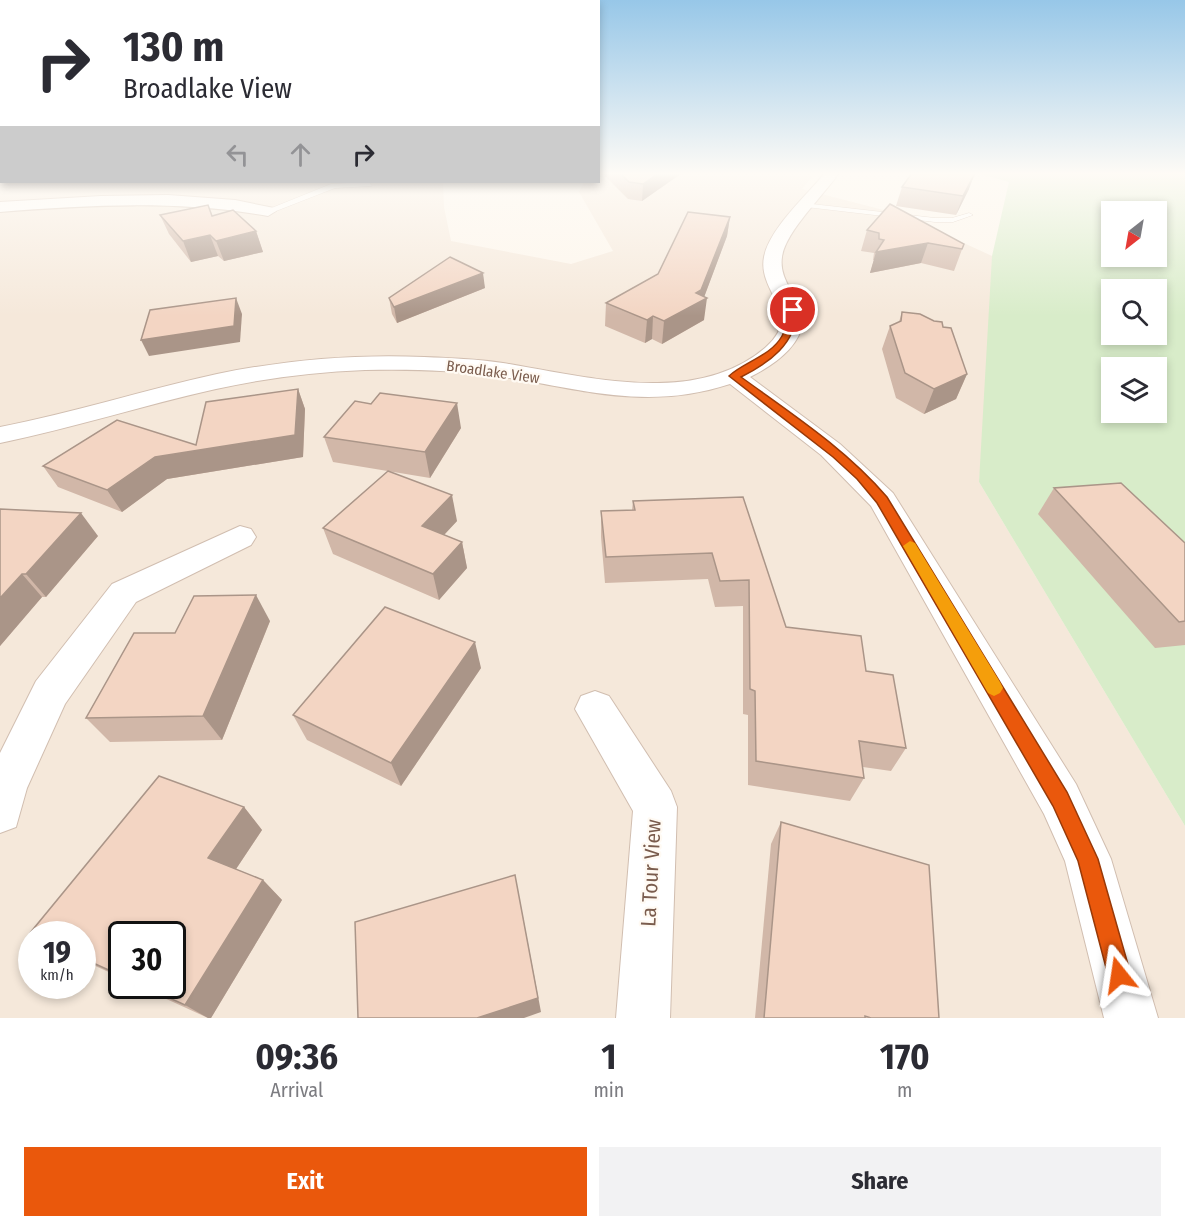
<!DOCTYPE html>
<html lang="en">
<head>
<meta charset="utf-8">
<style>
	body { margin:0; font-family:"Fira Sans Condensed",sans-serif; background:#f2f2f3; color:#2b2b33; height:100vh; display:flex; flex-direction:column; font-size:22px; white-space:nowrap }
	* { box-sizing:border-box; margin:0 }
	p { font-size:20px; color:#7c7c81 }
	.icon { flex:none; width:33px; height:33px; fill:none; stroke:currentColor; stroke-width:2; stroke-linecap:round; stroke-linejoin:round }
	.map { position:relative; height:1018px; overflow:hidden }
	.sheet { display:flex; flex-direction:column; background:#fff; flex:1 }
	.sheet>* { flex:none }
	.banner { position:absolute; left:0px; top:0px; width:600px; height:183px; box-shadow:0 3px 9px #0003; background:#fff; color:#2b2b33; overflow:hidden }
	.needle { width:39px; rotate:211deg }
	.buttons { position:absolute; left:1101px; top:201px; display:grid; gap:12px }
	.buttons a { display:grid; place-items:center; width:66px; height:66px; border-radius:0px; background:#fff; box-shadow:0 3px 9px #0003; font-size:30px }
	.speed { position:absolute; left:18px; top:921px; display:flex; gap:12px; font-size:30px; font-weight:700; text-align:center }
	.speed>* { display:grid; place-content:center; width:78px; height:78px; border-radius:50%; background:#fff; box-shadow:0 3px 9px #0003; line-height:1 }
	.speed small { font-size:15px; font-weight:400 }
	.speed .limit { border:3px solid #111; border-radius:9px; background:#fff; color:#111 }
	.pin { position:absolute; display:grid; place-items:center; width:51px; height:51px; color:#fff; margin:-26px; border:3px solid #fff; border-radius:50%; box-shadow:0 2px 6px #0007 }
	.me { position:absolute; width:66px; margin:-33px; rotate:345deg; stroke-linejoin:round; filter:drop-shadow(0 0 4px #0008) }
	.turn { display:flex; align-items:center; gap:21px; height:126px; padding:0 24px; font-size:27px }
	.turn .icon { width:78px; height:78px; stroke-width:2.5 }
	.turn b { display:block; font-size:42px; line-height:51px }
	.lanes { display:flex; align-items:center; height:57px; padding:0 24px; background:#0003; justify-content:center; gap:30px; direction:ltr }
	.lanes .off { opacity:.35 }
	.eta { display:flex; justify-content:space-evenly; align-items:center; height:102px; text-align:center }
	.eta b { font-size:36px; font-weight:700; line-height:42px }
	.cta { display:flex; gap:12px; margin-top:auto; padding:12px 24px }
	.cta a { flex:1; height:69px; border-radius:0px; background:#ea580c; color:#fff; font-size:24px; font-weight:700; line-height:69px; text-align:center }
	.cta a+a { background:#f2f2f3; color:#2b2b33 }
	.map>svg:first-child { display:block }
	.residential { fill:#f5e8da; fill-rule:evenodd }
	.green { fill:#d8ecc9; fill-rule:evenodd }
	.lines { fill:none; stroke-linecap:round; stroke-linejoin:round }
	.lane-casing { stroke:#d1beb0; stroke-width:1 }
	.street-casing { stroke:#d1beb0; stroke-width:2 }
	.lane { fill:#fff; fill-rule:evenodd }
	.street { fill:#fff; fill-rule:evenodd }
	.wall { fill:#d1b7a8 }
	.shaded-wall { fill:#aa9588 }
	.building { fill:#f3d5c3; stroke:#aa9588; stroke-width:1.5 }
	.route { fill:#ea580c; stroke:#983908; stroke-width:1.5 }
	.slow { fill:#f59e0b }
	.labels { text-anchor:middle; stroke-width:4.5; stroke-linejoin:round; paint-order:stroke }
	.far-street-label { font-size:15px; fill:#7a5c4d; stroke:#fffaf3 }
	.near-street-label { font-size:21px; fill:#7a5c4d; stroke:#fffaf3 }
</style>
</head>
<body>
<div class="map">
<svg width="1185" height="1018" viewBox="0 0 1185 1018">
	<rect width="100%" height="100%" fill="#fdf6ec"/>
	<path class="residential" d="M 0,173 L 2,182 L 443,182 L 444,207 L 451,241 L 571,264 L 613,251 L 579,192 L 584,182 L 598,182 L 599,173 L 815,173 L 802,189 L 903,215 L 992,256 L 992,352 L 979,482 L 1185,826 L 1185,1018 L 0,1018 ZM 32,934 L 82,934 L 82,986 L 32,986 ZM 122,934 L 172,934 L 172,986 L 122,986 Z"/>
	<path class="green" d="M 976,173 L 1185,173 L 1185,826 L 979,482 L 992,256 L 1009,182 ZM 1112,212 L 1156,212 L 1156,256 L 1112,256 ZM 1112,290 L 1156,290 L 1156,334 L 1112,334 ZM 1112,368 L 1156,368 L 1156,412 L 1112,412 Z"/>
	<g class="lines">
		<defs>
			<g id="lane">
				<path d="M 369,182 L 372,186 L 335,188 L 271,213 L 264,211 L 331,184 Z"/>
				<path d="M 803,203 L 935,218 L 952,218 L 969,213 L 973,215 L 953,222 L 935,222 L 806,207 L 803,207 Z"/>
			</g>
			<g id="street">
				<path d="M 825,173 L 839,173 C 824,195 785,232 782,257 C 779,277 793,291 800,308 C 812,340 774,365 750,377 L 840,444 L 893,493 L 1076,784 L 1111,859 L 1158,1018 L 1104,1018 L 1065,861 L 1044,814 L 871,506 L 821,455 L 730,384 C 645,412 579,388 496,376 C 453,370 409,369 365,370 C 315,372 265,378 216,389 C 144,405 73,428 0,443 L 0,427 C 73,413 144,390 217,374 C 285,360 354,354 424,357 C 450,358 477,359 503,363 C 584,376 696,408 766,347 C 804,314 757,292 764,257 C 769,229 807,195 825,173 Z"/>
				<path d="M 168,195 L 235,200 L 274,208 L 276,211 L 268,216 C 178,200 90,205 0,212 L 0,202 L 101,196 Z"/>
				<path d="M 240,526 L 251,529 L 256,537 L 251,545 L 136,602 L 65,704 L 27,788 L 16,827 L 0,833 L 0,753 L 36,681 L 112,584 Z"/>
				<path d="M 595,691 L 609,696 L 671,791 L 677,807 L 670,1018 L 616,1018 L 633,811 L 575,709 L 581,696 Z"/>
			</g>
		</defs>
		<use href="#lane" class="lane-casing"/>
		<use href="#street" class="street-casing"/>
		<use href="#lane" class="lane"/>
		<use href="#street" class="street"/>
	</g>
	<g class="wall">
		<path d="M 602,173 L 682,173 L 642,201 L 628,199 Z"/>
		<path d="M 902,187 L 969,189 L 956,215 L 896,206 Z"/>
		<path d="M 160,215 L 212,216 L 256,231 L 263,252 L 224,261 L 218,256 L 191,262 L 169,234 Z"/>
		<path d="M 730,217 L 727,236 L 704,297 L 704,320 L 662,344 L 652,339 L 645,343 L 605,326 L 606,303 L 658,274 Z"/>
		<path d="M 867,230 L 964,244 L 954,271 L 921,263 L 870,273 L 874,260 L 873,260 L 874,253 L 861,251 Z"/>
		<path d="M 485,288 L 397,323 L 392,314 L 389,298 Z"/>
		<path d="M 902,312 L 943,327 L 967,374 L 956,399 L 924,414 L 896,398 L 882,349 L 890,326 L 899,322 Z"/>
		<path d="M 298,389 L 305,409 L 303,457 L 167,479 L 122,512 L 58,487 L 43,466 L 196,445 Z"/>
		<path d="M 461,428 L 430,478 L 333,462 L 324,437 Z"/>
		<path d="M 1054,488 L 1185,543 L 1185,645 L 1155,648 L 1038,514 Z"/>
		<path d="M 743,497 L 786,627 L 866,671 L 906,748 L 891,771 L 863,767 L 864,778 L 850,801 L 748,785 L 748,715 L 743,714 L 743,606 L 715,607 L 708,579 L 605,583 L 601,537 L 601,511 L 632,510 L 633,501 Z"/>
		<path d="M 0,509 L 98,536 L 46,597 L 42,597 L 0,646 Z"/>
		<path d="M 457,521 L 444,535 L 462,542 L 467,568 L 439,600 L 333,554 L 323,528 Z"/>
		<path d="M 270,621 L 222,740 L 110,742 L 86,718 L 175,633 Z"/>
		<path d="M 481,668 L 401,786 L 307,740 L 293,715 Z"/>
		<path d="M 244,807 L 262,830 L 236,869 L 263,880 L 282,900 L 211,1018 L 208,1018 L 138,986 L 172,986 L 122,934 L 122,978 L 82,960 L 82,934 Z"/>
		<path d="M 781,822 L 939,1018 L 755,1018 L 771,844 Z"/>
	</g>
	<g class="shaded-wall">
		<path d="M 659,173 L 682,173 L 642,201 L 643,184 Z"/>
		<path d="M 975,173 L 969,189 L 956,215 L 963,196 Z"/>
		<path d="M 730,217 L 727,236 L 703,300 L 707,298 L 704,320 L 662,344 L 664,321 Z"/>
		<path d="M 256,231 L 263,252 L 224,261 L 216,241 Z"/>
		<path d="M 210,235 L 218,256 L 191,262 L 183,241 Z"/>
		<path d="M 928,243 L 921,263 L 870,273 L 876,252 Z"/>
		<path d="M 483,273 L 485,288 L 397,323 L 394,307 Z"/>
		<path d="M 236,298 L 242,314 L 240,342 L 149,356 L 141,340 Z"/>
		<path d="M 653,316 L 652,339 L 645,343 L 647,320 Z"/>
		<path d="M 967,374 L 956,399 L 924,414 L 934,389 Z"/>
		<path d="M 298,389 L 305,409 L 303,457 L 167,479 L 122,512 L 107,490 L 155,457 L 295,435 Z"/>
		<path d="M 457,403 L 461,428 L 430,478 L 425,452 Z"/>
		<path d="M 452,495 L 457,521 L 428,552 L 422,526 Z"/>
		<path d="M 81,513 L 98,536 L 46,597 L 26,574 Z"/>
		<path d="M 462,542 L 467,568 L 439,600 L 433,574 Z"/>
		<path d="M 22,574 L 42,597 L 0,646 L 0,598 Z"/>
		<path d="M 256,595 L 270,621 L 222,740 L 203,716 Z"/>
		<path d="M 475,642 L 481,668 L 401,786 L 391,763 Z"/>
		<path d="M 244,807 L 262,830 L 230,878 L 208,858 Z"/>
		<path d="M 515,875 L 541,1012 L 524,1018 L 477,1018 Z"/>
		<path d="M 263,880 L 282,900 L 211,1018 L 208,1018 L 185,1005 Z"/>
	</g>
	<g class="building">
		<path d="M 620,173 L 659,173 L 643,184 L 629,182 Z"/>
		<path d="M 912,173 L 975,173 L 963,196 L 902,187 Z"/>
		<path d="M 890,204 L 964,244 L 962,249 L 928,243 L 876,252 L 884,240 L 879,239 L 879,233 L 867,230 Z"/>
		<path d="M 208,205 L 212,216 L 233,210 L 256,231 L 216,241 L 210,235 L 183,241 L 160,215 Z"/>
		<path d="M 688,212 L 730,217 L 701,290 L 696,293 L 707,298 L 664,321 L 653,316 L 647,320 L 606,303 L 658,274 Z"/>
		<path d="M 450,257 L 483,273 L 394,307 L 389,298 Z"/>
		<path d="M 236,298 L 234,326 L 141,340 L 150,310 Z"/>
		<path d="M 902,312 L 920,314 L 934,321 L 942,322 L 943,327 L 951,328 L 967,374 L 934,389 L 905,373 L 890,326 L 901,321 Z"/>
		<path d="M 298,389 L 295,435 L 155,457 L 107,490 L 43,466 L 117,420 L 196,445 L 206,402 Z"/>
		<path d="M 380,393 L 457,403 L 425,452 L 324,437 L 355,401 L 371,404 Z"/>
		<path d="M 388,471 L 452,495 L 422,526 L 462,542 L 433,574 L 323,528 Z"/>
		<path d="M 1121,483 L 1185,543 L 1185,621 L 1179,622 L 1054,488 Z"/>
		<path d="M 743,497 L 786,627 L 861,636 L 866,671 L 893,675 L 906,748 L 859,741 L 864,778 L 756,761 L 755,691 L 750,689 L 749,580 L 720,581 L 712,553 L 606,557 L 601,511 L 635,510 L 633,501 Z"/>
		<path d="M 0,509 L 81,513 L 26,574 L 22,574 L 0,598 Z"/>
		<path d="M 256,595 L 203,716 L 86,718 L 134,633 L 175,633 L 194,596 Z"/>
		<path d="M 385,607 L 475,642 L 391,763 L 293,715 Z"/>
		<path d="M 159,776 L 244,807 L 208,858 L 263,880 L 185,1005 L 143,986 L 172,986 L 172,934 L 122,934 L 122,976 L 82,958 L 82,934 L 33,934 L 30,933 Z"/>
		<path d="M 781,822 L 929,865 L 939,1018 L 871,1018 L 865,1016 L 865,1018 L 764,1018 Z"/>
		<path d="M 515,875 L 538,998 L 477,1018 L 358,1018 L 355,922 Z"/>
	</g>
	<linearGradient id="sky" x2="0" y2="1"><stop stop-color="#97c7e8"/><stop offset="0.55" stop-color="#fefbf6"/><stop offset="1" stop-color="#fefbf6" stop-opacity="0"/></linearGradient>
	<rect width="1185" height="316" fill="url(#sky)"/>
	<path class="route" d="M 789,309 L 797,310 C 796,344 769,363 741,377 C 792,414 846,449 887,497 L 1067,792 L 1098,859 L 1131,975 L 1127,983 L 1119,987 L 1110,983 L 1078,861 L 1053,806 L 877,503 L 857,479 L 833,457 L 729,376 C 744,362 771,356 782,336 C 787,327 786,318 789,309 Z"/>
	<path class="slow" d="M 910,541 L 915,543 L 1000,682 L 1003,688 L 1000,693 L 994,696 L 988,693 L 903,546 Z"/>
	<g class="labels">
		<g class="far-street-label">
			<text transform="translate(493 372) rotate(8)" y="5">Broadlake View</text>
		</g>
		<g class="near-street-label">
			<text transform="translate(651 873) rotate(-87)" y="7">La Tour View</text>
		</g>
	</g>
</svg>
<div class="buttons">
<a><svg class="needle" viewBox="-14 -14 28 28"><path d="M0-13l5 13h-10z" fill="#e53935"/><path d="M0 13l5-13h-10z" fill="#7c7c81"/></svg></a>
<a><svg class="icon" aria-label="search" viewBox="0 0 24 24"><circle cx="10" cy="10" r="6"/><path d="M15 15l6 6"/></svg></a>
<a><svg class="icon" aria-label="layers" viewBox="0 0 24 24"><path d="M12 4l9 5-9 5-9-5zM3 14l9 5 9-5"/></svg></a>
</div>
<div class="speed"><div>19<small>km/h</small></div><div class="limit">30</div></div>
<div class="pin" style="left:793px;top:310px;background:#d93025"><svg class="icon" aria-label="arrive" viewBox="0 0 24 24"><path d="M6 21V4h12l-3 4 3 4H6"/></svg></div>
<svg class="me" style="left:1119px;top:975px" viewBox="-20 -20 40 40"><path d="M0-17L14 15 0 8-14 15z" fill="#ea580c" stroke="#fff" stroke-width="4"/></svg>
<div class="banner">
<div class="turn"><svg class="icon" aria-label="right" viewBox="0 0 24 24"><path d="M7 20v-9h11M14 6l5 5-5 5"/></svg><div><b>130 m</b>Broadlake View</div></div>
<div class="lanes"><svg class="icon off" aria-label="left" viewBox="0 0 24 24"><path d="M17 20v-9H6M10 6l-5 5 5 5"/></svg><svg class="icon off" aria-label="ahead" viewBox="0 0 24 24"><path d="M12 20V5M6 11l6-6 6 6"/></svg><svg class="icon" aria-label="right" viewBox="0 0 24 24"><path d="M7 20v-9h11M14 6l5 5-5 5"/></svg></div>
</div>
</div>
<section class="sheet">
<div class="eta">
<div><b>09:36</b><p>Arrival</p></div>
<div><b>1</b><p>min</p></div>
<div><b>170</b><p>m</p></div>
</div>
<div class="cta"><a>Exit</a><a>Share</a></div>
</section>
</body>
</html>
